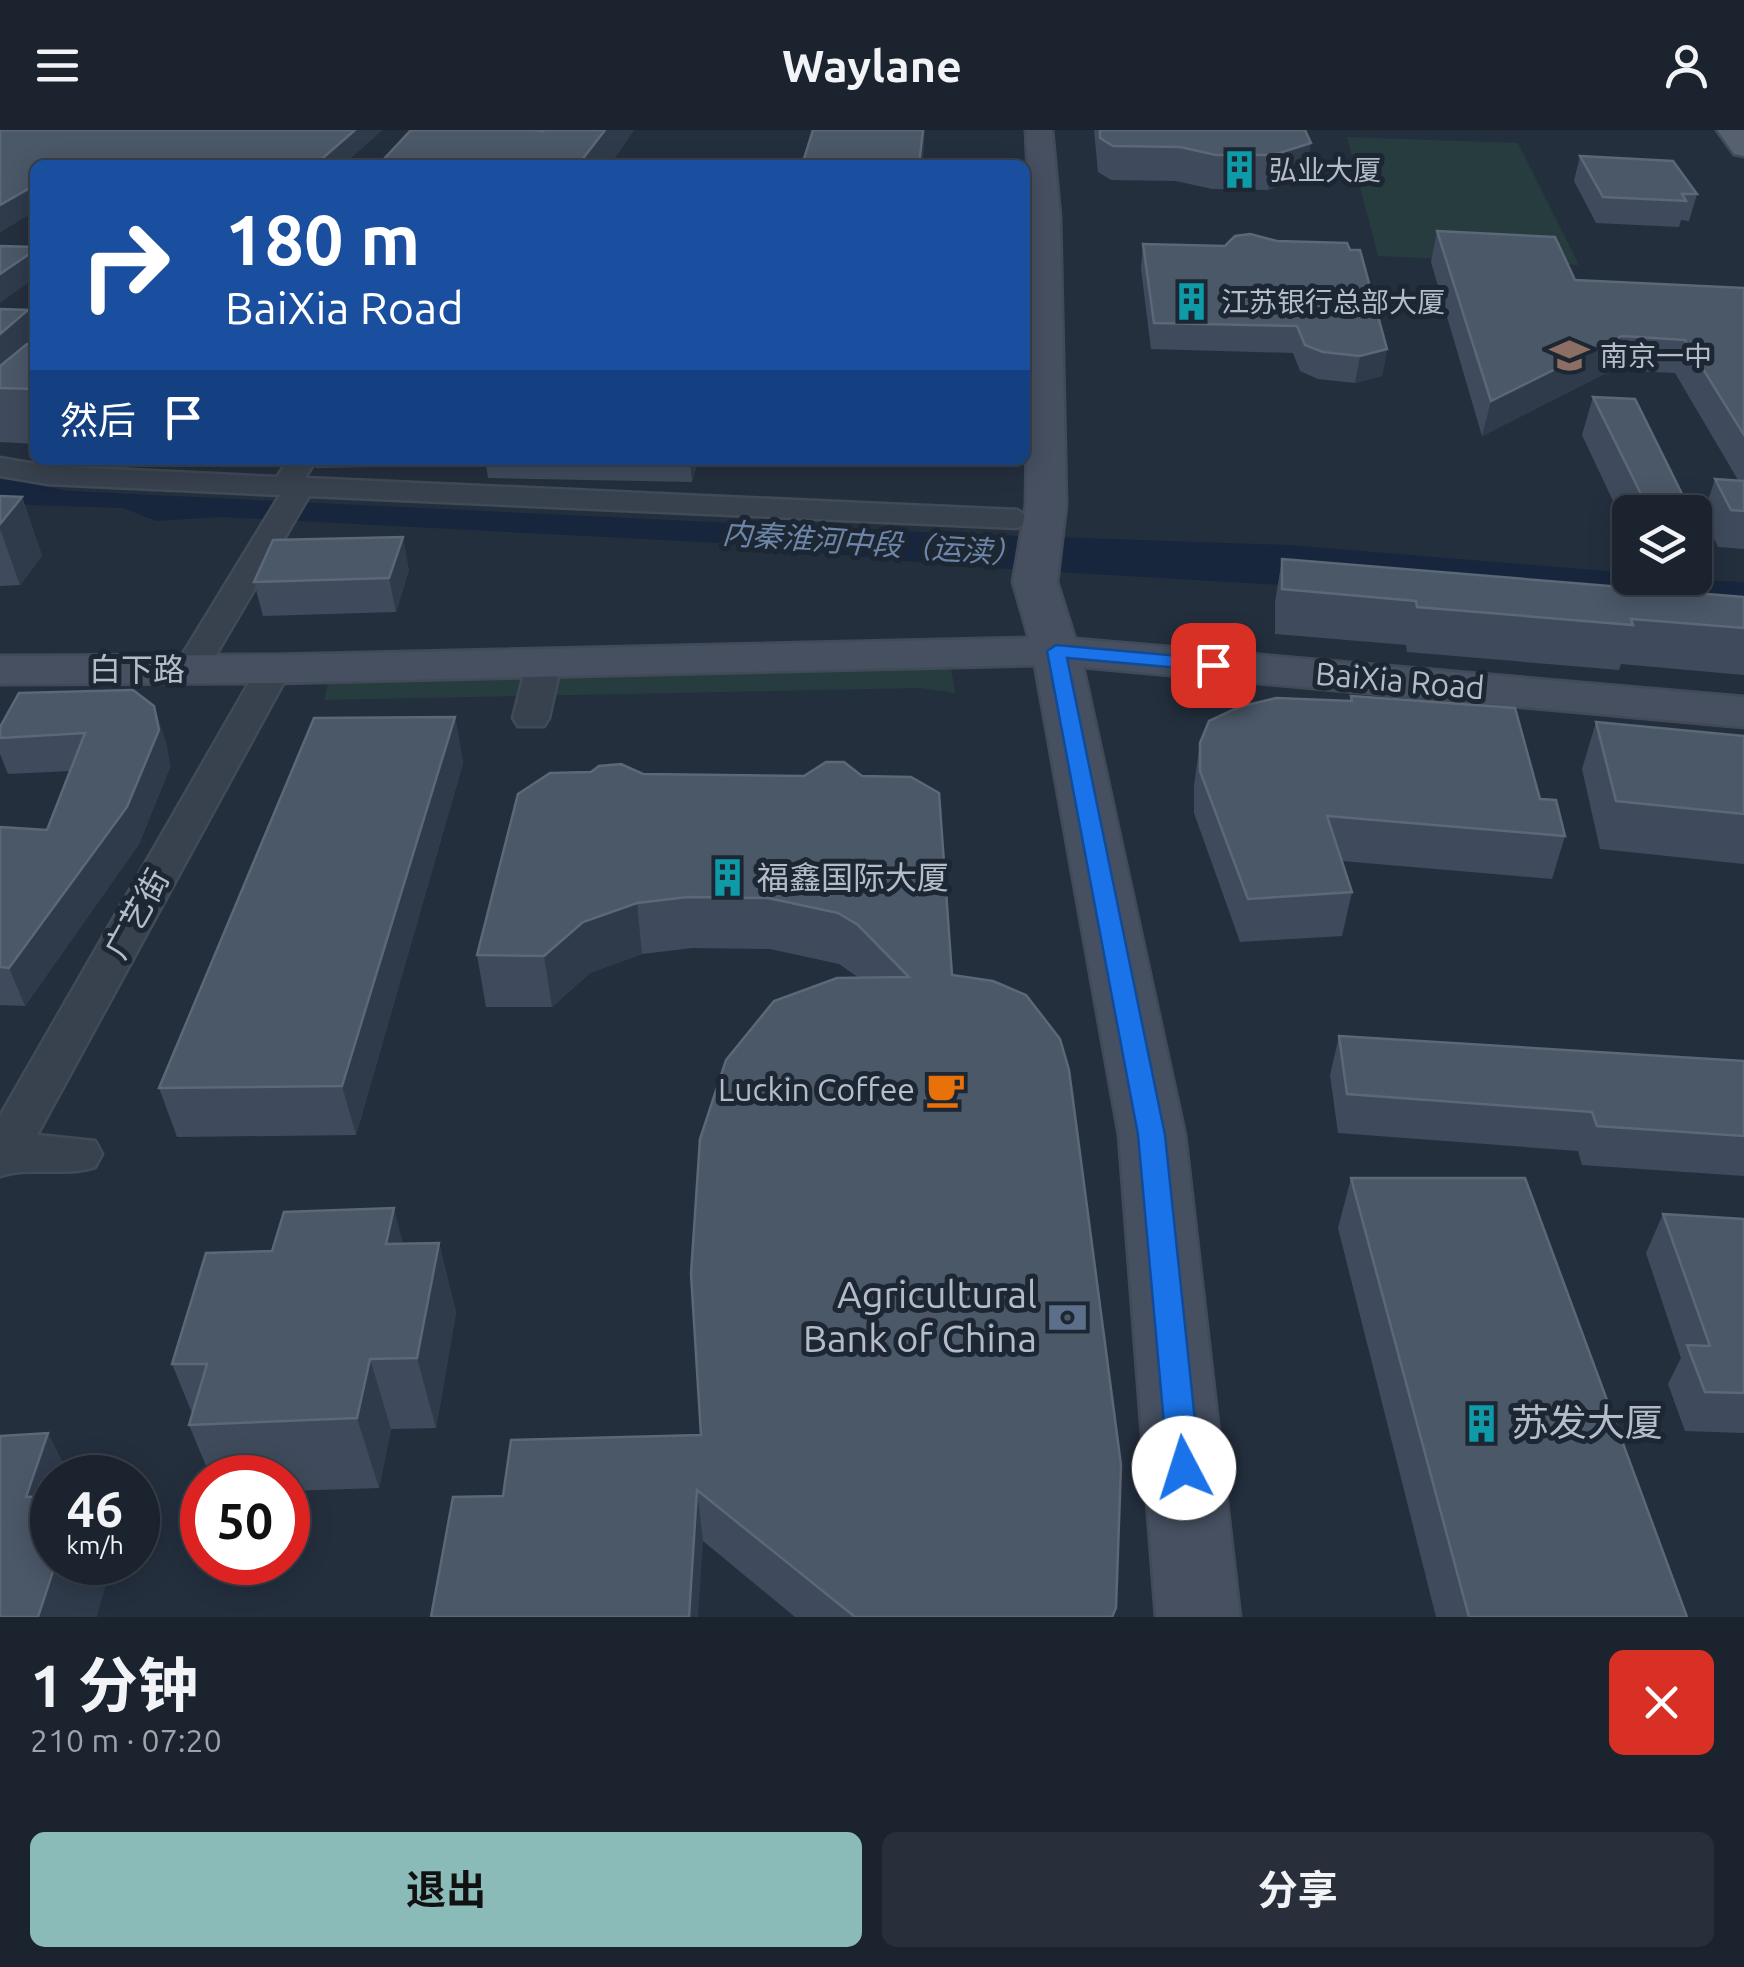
<!DOCTYPE html>
<html lang="zh">
<head>
<meta charset="utf-8">
<style>
	body { margin:0; font-family:Ubuntu,"Noto Sans SC",sans-serif; background:#282f3a; color:#f1f3f6; height:100vh; display:flex; flex-direction:column; font-size:38px; white-space:nowrap }
	* { box-sizing:border-box; margin:0 }
	p { font-size:32px; color:#a0a4aa }
	.icon { flex:none; width:55px; height:55px; fill:none; stroke:currentColor; stroke-width:2; stroke-linecap:round; stroke-linejoin:round }
	.map { position:relative; height:1487px; overflow:hidden }
	.sheet { display:flex; flex-direction:column; background:#1b232e; flex:1 }
	.sheet>* { flex:none }
	.hud { position:absolute; left:30px; top:30px; width:1000px; height:305px; border-radius:15px; box-shadow:0 5px 25px #0003,0 0 0 2px #39404a; background:#1a4fa0; color:#fff; overflow:hidden }
	.tools { position:absolute; left:1612px; top:365px; display:grid; gap:20px }
	.tools a { display:grid; place-items:center; width:100px; height:100px; border-radius:15px; background:#1b232e; box-shadow:0 5px 25px #0003,0 0 0 2px #39404a; font-size:50px }
	.speed { position:absolute; left:30px; top:1325px; display:flex; gap:20px; font-size:50px; font-weight:700; text-align:center }
	.speed>* { display:grid; place-content:center; width:130px; height:130px; border-radius:50%; background:#1b232e; box-shadow:0 5px 25px #0003,0 0 0 2px #39404a; line-height:1 }
	.speed small { font-size:25px; font-weight:400 }
	.speed .limit { border:15px solid #d22; background:#fff; color:#111 }
	.pin { position:absolute; display:grid; place-items:center; width:85px; height:85px; color:#fff; margin:-42px; border-radius:20px; box-shadow:0 5px 15px #0006 }
	.me { position:absolute; width:110px; margin:-55px; rotate:355deg; stroke-linejoin:round; filter:drop-shadow(0 0 8px #0008) }
	.turn { display:flex; align-items:center; gap:35px; height:210px; padding:0 30px; font-size:45px }
	.turn .icon { width:130px; height:130px; stroke-width:2.5 }
	.turn b { display:block; font-size:70px; line-height:85px }
	.then { display:flex; align-items:center; height:95px; padding:0 30px; background:#0003; gap:20px; font-size:38px }
	.round { display:grid; place-items:center; flex:none; width:105px; height:105px; border-radius:15px; background:#282f3a }
	.headline { display:flex; align-items:center; justify-content:space-between; height:170px; padding:0 30px }
	h1 { font-size:60px; font-weight:700; line-height:75px }
	.cta { display:flex; gap:20px; margin-top:auto; padding:20px 30px }
	.cta a { flex:1; height:115px; border-radius:15px; background:#8bbbb9; color:#111; font-size:40px; font-weight:700; line-height:115px; text-align:center }
	.cta a+a { background:#282f3a; color:#f1f3f6 }
	header { display:flex; justify-content:space-between; align-items:center; height:130px; padding:0 30px; background:#1b232e; font-size:45px; font-weight:700 }
	.map>svg:first-child { display:block }
	.green { fill:#263c3f }
	.water { fill:#17263c }
	.lines { fill:none; stroke-linecap:round; stroke-linejoin:round }
	.minor-casing { stroke:#414a57; stroke-width:5 }
	.secondary-casing { stroke:#414a57; stroke-width:5 }
	.primary-casing { stroke:#414a57; stroke-width:5 }
	.minor { fill:#38414e; fill-rule:evenodd }
	.secondary { fill:#465061; fill-rule:evenodd }
	.primary { fill:#56606e; fill-rule:evenodd }
	.wall { fill:#3f4b5c }
	.shaded-wall { fill:#2f3b4b }
	.building { fill:#4b5868; stroke:#5c6777; stroke-width:2.5 }
	.route { fill:#1a73e8; stroke:#114b97; stroke-width:2.5 }
	.labels { text-anchor:middle; stroke-width:10; stroke-linejoin:round; paint-order:stroke }
	.far-poi-label { font-size:28px; fill:#b4bcc9; stroke:#1d2633; text-anchor:start }
	.far-water-label { font-size:30px; font-style:italic; fill:#6d86a8; stroke:#1d2633 }
	.street-label { font-size:32px; fill:#b4bcc9; stroke:#1d2633 }
	.poi-label { font-size:32px; fill:#b4bcc9; stroke:#1d2633; text-anchor:start }
	.near-poi-label { font-size:38px; fill:#b4bcc9; stroke:#1d2633; text-anchor:end }
</style>
</head>
<body>
<header><svg class="icon" aria-label="menu" viewBox="0 0 24 24"><path d="M4 6h16M4 12h16M4 18h16"/></svg>Waylane<svg class="icon" aria-label="person" viewBox="0 0 24 24"><circle cx="12" cy="8" r="4"/><path d="M4 21q1-7 8-7t8 7"/></svg></header>
<div class="map">
<svg width="1744" height="1487" viewBox="0 0 1744 1487">
	<rect width="100%" height="100%" fill="#242f3e"/>
	<g class="green">
		<path d="M 1347,7 L 1518,13 L 1579,135 L 1378,126 Z"/>
		<path d="M 951,537 L 955,563 L 920,558 L 324,570 L 329,550 Z"/>
	</g>
	<path class="water" d="M 0,348 L 69,361 L 962,404 L 1289,415 L 1630,443 L 1630,448 L 1744,452 L 1744,494 L 1349,459 L 958,436 L 721,413 L 220,387 L 156,391 L 123,378 L 28,375 L 0,369 Z"/>
	<g class="lines">
		<defs>
			<g id="minor">
				<path d="M 0,328 L 48,336 L 277,347 L 288,330 L 316,330 L 305,348 L 1017,380 L 1032,389 L 1017,398 L 309,366 L 207,540 L 202,547 L 178,547 L 173,540 L 280,365 L 48,354 L 0,346 Z"/>
				<path d="M 544,523 L 556,526 L 561,533 L 549,588 L 544,596 L 518,596 L 513,588 L 527,533 L 532,526 Z"/>
				<path d="M 274,529 L 286,532 L 291,539 L 37,1005 L 95,1011 L 102,1024 L 95,1037 C 64,1047 31,1036 0,1046 L 0,986 L 257,539 L 262,532 Z"/>
			</g>
			<path id="secondary" d="M 1026,0 L 1052,0 L 1060,87 L 1066,375 L 1057,452 L 1075,509 L 1744,567 L 1744,597 L 1083,537 L 1185,1005 L 1240,1487 L 1156,1487 L 1119,1005 L 1035,535 L 274,553 L 0,554 L 0,526 L 274,525 L 1029,508 L 1013,452 L 1026,375 L 1030,87 Z"/>
			<path id="primary" d="M 1717,0 L 1744,0 L 1744,26 L 1734,24 Z"/>
		</defs>
		<use href="#minor" class="minor-casing"/>
		<use href="#secondary" class="secondary-casing"/>
		<use href="#primary" class="primary-casing"/>
		<use href="#minor" class="minor"/>
		<use href="#secondary" class="secondary"/>
		<use href="#primary" class="primary"/>
	</g>
	<g class="wall">
		<path d="M 0,0 L 382,0 L 343,35 L 35,35 L 35,81 L 0,102 Z"/>
		<path d="M 544,0 L 634,0 L 610,35 L 382,35 L 382,31 Z"/>
		<path d="M 1094,0 L 1305,0 L 1306,47 L 1268,60 L 1212,59 L 1176,51 L 1111,50 L 1098,42 Z"/>
		<path d="M 1580,26 L 1697,64 L 1689,91 L 1681,90 L 1679,97 L 1596,93 L 1574,51 Z"/>
		<path d="M 1437,101 L 1575,150 L 1744,158 L 1744,419 L 1718,417 L 1703,386 L 1715,349 L 1738,350 L 1675,243 L 1612,240 L 1482,306 L 1431,132 Z"/>
		<path d="M 1143,114 L 1387,219 L 1382,246 L 1355,253 L 1318,249 L 1300,241 L 1293,223 L 1151,219 L 1141,139 Z"/>
		<path d="M 0,179 L 35,202 L 35,314 L 0,312 Z"/>
		<path d="M 1593,267 L 1684,368 L 1679,382 L 1630,382 L 1630,407 L 1582,305 Z"/>
		<path d="M 314,330 L 698,330 L 692,352 L 488,348 L 486,335 L 316,338 Z"/>
		<path d="M 782,330 L 909,330 L 908,336 L 782,332 Z"/>
		<path d="M 0,366 L 22,367 L 42,426 L 20,455 L 0,456 Z"/>
		<path d="M 1282,429 L 1744,467 L 1744,545 L 1621,534 L 1619,540 L 1407,522 L 1406,515 L 1275,504 L 1275,472 Z"/>
		<path d="M 409,440 L 396,482 L 263,486 L 254,452 Z"/>
		<path d="M 19,563 L 166,612 L 170,637 L 139,714 L 25,876 L 0,875 L 0,697 L 47,700 L 70,641 L 8,644 L 0,624 L 0,597 Z"/>
		<path d="M 1351,566 L 1540,669 L 1565,706 L 1552,749 L 1342,731 L 1352,762 L 1342,806 L 1240,812 L 1194,683 L 1194,655 L 1200,613 L 1350,571 Z"/>
		<path d="M 455,587 L 463,633 L 356,1005 L 177,1007 L 159,958 Z"/>
		<path d="M 1596,592 L 1744,606 L 1744,734 L 1600,719 L 1582,639 Z"/>
		<path d="M 591,642 L 952,845 L 1114,1487 L 795,1487 L 703,1411 L 503,1366 L 701,1305 L 859,848 L 839,834 L 770,819 L 692,818 L 642,824 L 590,843 L 552,877 L 486,877 L 477,825 Z"/>
		<path d="M 1339,906 L 1744,931 L 1744,1046 L 1582,1035 L 1578,1021 L 1338,1003 L 1330,945 Z"/>
		<path d="M 1351,1048 L 1687,1487 L 1436,1487 L 1338,1098 Z"/>
		<path d="M 1663,1084 L 1744,1089 L 1744,1303 L 1685,1301 L 1668,1254 L 1681,1228 L 1646,1123 Z"/>
		<path d="M 439,1113 L 456,1183 L 436,1298 L 391,1299 L 379,1358 L 288,1361 L 288,1348 L 211,1348 L 189,1295 L 192,1283 L 172,1234 L 272,1121 Z"/>
	</g>
	<g class="shaded-wall">
		<path d="M 355,0 L 382,0 L 343,35 L 317,35 Z"/>
		<path d="M 605,0 L 634,0 L 610,35 L 578,35 Z"/>
		<path d="M 923,0 L 925,0 L 923,35 L 919,35 Z"/>
		<path d="M 1311,13 L 1306,47 L 1268,60 L 1273,25 Z"/>
		<path d="M 35,55 L 35,81 L 0,102 L 0,75 Z"/>
		<path d="M 35,120 L 35,148 L 0,173 L 0,144 Z"/>
		<path d="M 28,180 L 35,202 L 35,241 L 0,258 L 0,204 Z"/>
		<path d="M 1622,206 L 1612,240 L 1482,306 L 1491,271 Z"/>
		<path d="M 1387,219 L 1382,246 L 1355,253 L 1360,226 Z"/>
		<path d="M 690,330 L 698,330 L 692,352 Z"/>
		<path d="M 22,367 L 42,426 L 20,455 L 0,399 L 0,394 Z"/>
		<path d="M 403,407 L 409,440 L 396,482 L 389,448 Z"/>
		<path d="M 154,576 L 166,612 L 170,637 L 139,714 L 25,876 L 9,838 Z"/>
		<path d="M 455,587 L 463,633 L 356,1005 L 342,956 Z"/>
		<path d="M 637,773 L 642,824 L 590,843 L 552,877 L 544,826 L 583,792 Z"/>
		<path d="M 394,1078 L 412,1149 L 386,1114 Z"/>
		<path d="M 439,1113 L 456,1183 L 436,1298 L 417,1228 Z"/>
		<path d="M 370,1229 L 391,1299 L 379,1358 L 357,1288 Z"/>
		<path d="M 48,1303 L 71,1348 L 52,1348 L 52,1415 L 26,1367 Z"/>
		<path d="M 697,1360 L 703,1411 L 698,1487 L 689,1487 Z"/>
		<path d="M 56,1432 L 112,1432 L 97,1487 L 38,1487 Z"/>
	</g>
	<g class="building">
		<path d="M 0,0 L 355,0 L 316,34 L 223,32 L 218,35 L 35,35 L 35,55 L 0,75 Z"/>
		<path d="M 411,0 L 533,0 L 543,1 L 544,0 L 605,0 L 578,35 L 475,35 L 476,34 L 382,31 Z"/>
		<path d="M 813,0 L 923,0 L 919,35 L 802,35 Z"/>
		<path d="M 1100,0 L 1305,0 L 1311,13 L 1273,25 L 1216,25 L 1180,17 L 1113,16 L 1100,8 Z"/>
		<path d="M 1580,26 L 1673,31 L 1697,64 L 1682,64 L 1686,71 L 1603,67 Z"/>
		<path d="M 1437,101 L 1555,107 L 1575,150 L 1744,158 L 1744,305 L 1685,210 L 1622,206 L 1491,271 Z"/>
		<path d="M 1250,104 L 1277,111 L 1347,113 L 1350,120 L 1360,120 L 1387,219 L 1360,226 L 1323,222 L 1305,215 L 1297,196 L 1154,193 L 1143,114 L 1225,116 L 1235,106 Z"/>
		<path d="M 0,116 L 35,117 L 35,120 L 0,144 Z"/>
		<path d="M 0,179 L 28,180 L 0,204 Z"/>
		<path d="M 27,214 L 35,214 L 35,259 L 0,258 L 0,236 Z"/>
		<path d="M 1593,267 L 1635,269 L 1684,368 L 1642,366 Z"/>
		<path d="M 1715,349 L 1744,351 L 1744,381 L 1731,380 Z"/>
		<path d="M 0,366 L 22,367 L 0,394 Z"/>
		<path d="M 403,407 L 389,448 L 254,452 L 273,410 Z"/>
		<path d="M 1282,429 L 1744,467 L 1744,498 L 1631,489 L 1633,495 L 1417,477 L 1416,471 L 1282,459 Z"/>
		<path d="M 133,560 L 154,576 L 159,600 L 127,677 L 9,838 L 0,837 L 0,697 L 47,700 L 85,603 L 0,608 L 0,597 L 19,563 Z"/>
		<path d="M 1351,566 L 1515,578 L 1540,669 L 1556,670 L 1565,706 L 1327,686 L 1352,762 L 1248,769 L 1200,641 L 1200,613 L 1209,591 L 1239,577 L 1276,568 L 1352,571 Z"/>
		<path d="M 455,587 L 342,956 L 159,958 L 314,588 Z"/>
		<path d="M 1596,592 L 1744,606 L 1744,684 L 1616,671 Z"/>
		<path d="M 826,632 L 844,632 L 862,646 L 911,647 L 939,663 L 952,845 L 993,851 L 1026,865 L 1060,909 L 1069,940 L 1121,1335 L 1116,1478 L 1112,1487 L 855,1487 L 697,1360 L 689,1487 L 431,1487 L 453,1367 L 503,1366 L 511,1310 L 701,1305 L 691,1144 L 700,1009 L 726,930 L 774,871 L 837,848 L 909,847 L 858,795 L 838,783 L 768,768 L 688,767 L 637,773 L 583,792 L 544,826 L 477,825 L 518,664 L 550,643 L 591,642 L 599,636 L 621,634 L 643,644 L 804,646 Z"/>
		<path d="M 1339,906 L 1744,931 L 1744,1006 L 1597,996 L 1592,982 L 1347,964 Z"/>
		<path d="M 1351,1048 L 1525,1048 L 1687,1487 L 1469,1487 Z"/>
		<path d="M 394,1078 L 386,1114 L 439,1113 L 417,1228 L 370,1229 L 357,1288 L 189,1295 L 207,1234 L 172,1234 L 206,1123 L 272,1121 L 284,1082 Z"/>
		<path d="M 1663,1084 L 1744,1089 L 1744,1263 L 1705,1262 L 1687,1215 L 1710,1216 Z"/>
		<path d="M 48,1303 L 26,1367 L 52,1366 L 52,1432 L 56,1432 L 38,1487 L 0,1487 L 0,1306 Z"/>
	</g>
	<path class="route" d="M 1056,515 L 1213,529 L 1223,535 L 1213,541 L 1067,528 L 1165,1005 L 1200,1338 L 1195,1349 L 1184,1353 L 1172,1349 L 1168,1338 L 1138,1005 L 1047,521 Z"/>
	<defs>
		<symbol id="building-bare" viewBox="-9 -9 18 18"><path d="M-4-6H4V6H1V3H-1V6H-4ZM-2.5-4.3h1.7v1.8h-1.7ZM.8-4.3h1.7v1.8H.8ZM-2.5-1h1.7V.8h-1.7ZM.8-1h1.7V.8H.8Z" fill="#0f9aa8" stroke="#1d2633" stroke-width="2.5" paint-order="stroke"/></symbol>
		<symbol id="school-bare" viewBox="-9 -9 18 18"><path d="M0-5L7-2L0 1L-7-2ZM-4 1L0 2.5L4 1V4Q0 6-4 4Z" fill="#8d6e63" stroke="#1d2633" stroke-width="2.5" paint-order="stroke"/></symbol>
		<symbol id="cafe-bare" viewBox="-9 -9 18 18"><path d="M-5.5-4.5H6V0H3Q3 3.5 0 3.5H-2.5Q-5.5 3.5-5.5 0ZM3-3.2v2h1.7v-2ZM-6 4.5H4V6H-6Z" fill="#e8710a" stroke="#1d2633" stroke-width="2.5" paint-order="stroke"/></symbol>
		<symbol id="bank-bare" viewBox="-9 -9 18 18"><path d="M-6-4H6V4H-6ZM0-2.3a2.3 2.3 0 1 0 0 4.6a2.3 2.3 0 1 0 0-4.6Z" fill="#5c6f8a" stroke="#1d2633" stroke-width="2.5" paint-order="stroke"/></symbol>
	</defs>
	<g fill-rule="evenodd">
		<use href="#building-bare" x="1212" y="12" width="55" height="55"/>
		<use href="#building-bare" x="1164" y="144" width="55" height="55"/>
		<use href="#school-bare" x="1542" y="198" width="55" height="55"/>
		<use href="#building-bare" x="700" y="720" width="55" height="55"/>
		<use href="#cafe-bare" x="918" y="932" width="55" height="55"/>
		<use href="#bank-bare" x="1040" y="1160" width="55" height="55"/>
		<use href="#building-bare" x="1454" y="1266" width="55" height="55"/>
	</g>
	<g class="labels">
		<g class="far-poi-label">
			<text x="1269" y="50">弘业大厦</text>
			<text x="1221" y="182">江苏银行总部大厦</text>
			<text x="1600" y="236">南京一中</text>
		</g>
		<g class="far-water-label">
			<text transform="translate(872 414) rotate(4)" y="10">内秦淮河中段（运渎）</text>
		</g>
		<g class="street-label">
			<text x="137" y="551">白下路</text>
			<text transform="translate(1400 551) rotate(5)" y="11">BaiXia Road</text>
			<text transform="translate(137 784) rotate(-61)" y="11">广艺街</text>
		</g>
		<g class="poi-label">
			<text x="757" y="759">福鑫国际大厦</text>
			<text x="915" y="971" text-anchor="end">Luckin Coffee</text>
		</g>
		<g class="near-poi-label">
			<text x="1037" y="1178">Agricultural<tspan x="1037" dy="44">Bank of China</tspan></text>
			<text x="1511" y="1306" text-anchor="start">苏发大厦</text>
		</g>
	</g>
</svg>
<div class="tools">
<a><svg class="icon" aria-label="layers" viewBox="0 0 24 24"><path d="M12 4l9 5-9 5-9-5zM3 14l9 5 9-5"/></svg></a>
</div>
<div class="speed"><div>46<small>km/h</small></div><div class="limit">50</div></div>
<div class="pin" style="left:1213px;top:535px;background:#d93025"><svg class="icon" aria-label="arrive" viewBox="0 0 24 24"><path d="M6 21V4h12l-3 4 3 4H6"/></svg></div>
<svg class="me" style="left:1184px;top:1338px" viewBox="-20 -20 40 40"><circle r="19" fill="#fff"/><path d="M0-13L10 11 0 6-10 11z" fill="#1a73e8"/></svg>
<div class="hud">
<div class="turn"><svg class="icon" aria-label="right" viewBox="0 0 24 24"><path d="M7 20v-9h11M14 6l5 5-5 5"/></svg><div><b>180 m</b>BaiXia Road</div></div>
<div class="then">然后<svg class="icon" aria-label="arrive" viewBox="0 0 24 24"><path d="M6 21V4h12l-3 4 3 4H6"/></svg></div>
</div>
</div>
<section class="sheet">
<div class="headline"><div><h1>1 分钟</h1><p>210 m · 07:20</p></div><a class="round" style="background:#d93025;color:#fff"><svg class="icon" aria-label="close" viewBox="0 0 24 24"><path d="M6 6l12 12M18 6L6 18"/></svg></a></div>
<div class="cta"><a>退出</a><a>分享</a></div>
</section>
</body>
</html>
